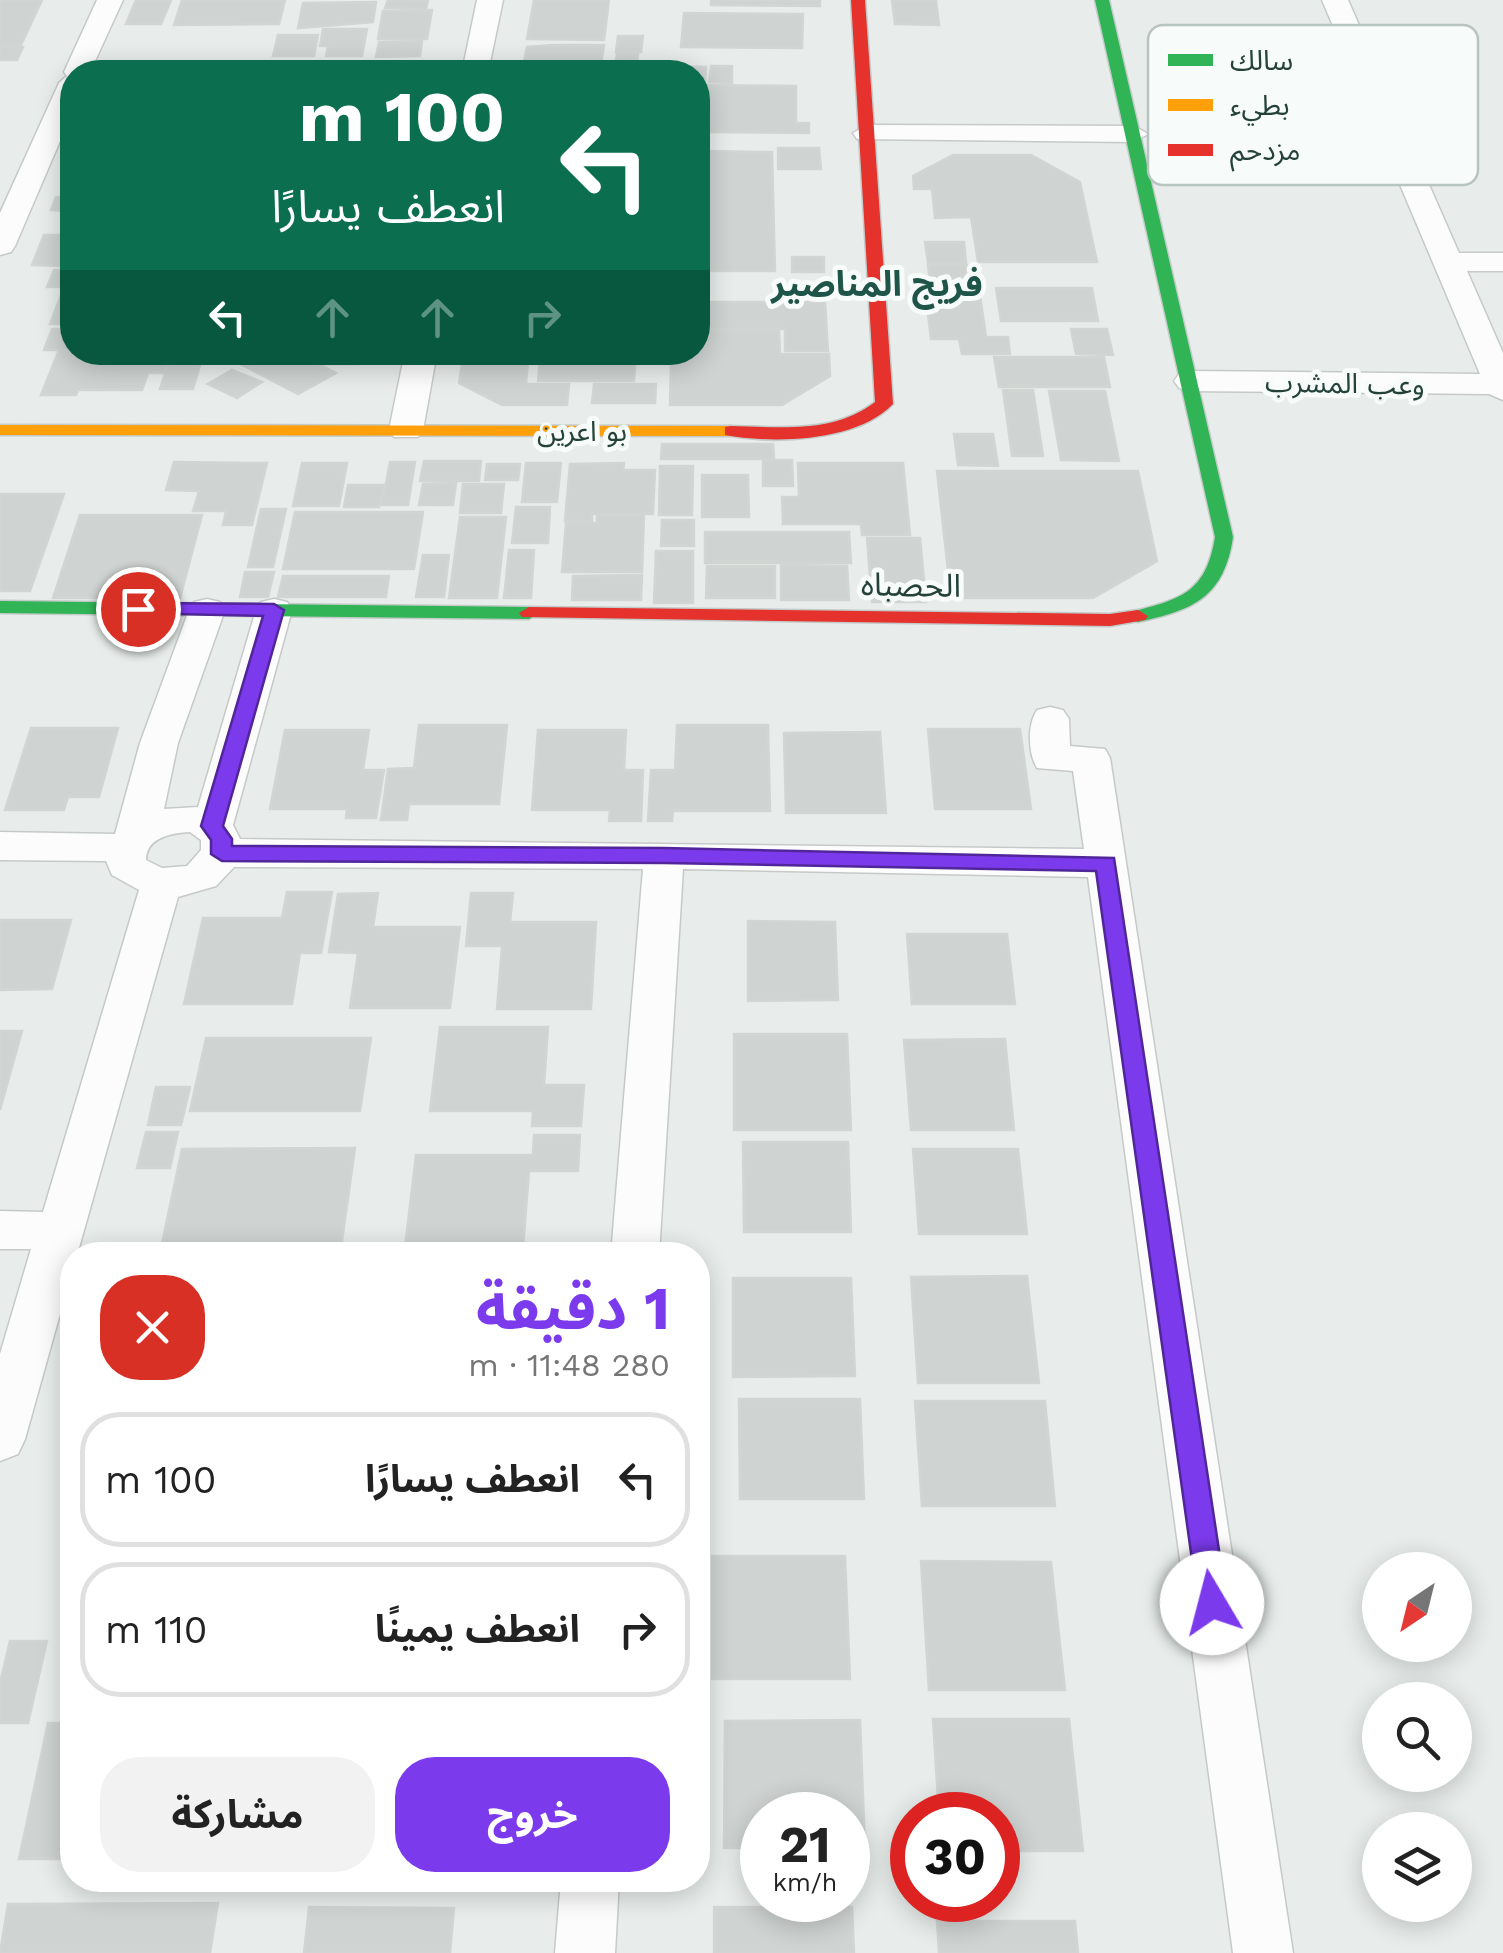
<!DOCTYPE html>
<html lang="ar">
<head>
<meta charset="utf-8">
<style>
	body { margin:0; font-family:"Work Sans","Noto Sans Arabic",sans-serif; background:#f2f2f2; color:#222; direction:rtl; height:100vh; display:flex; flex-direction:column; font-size:38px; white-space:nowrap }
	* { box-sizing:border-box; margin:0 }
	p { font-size:32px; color:#767676 }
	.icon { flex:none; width:55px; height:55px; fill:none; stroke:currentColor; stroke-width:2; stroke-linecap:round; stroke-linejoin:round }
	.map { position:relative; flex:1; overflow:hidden; direction:ltr }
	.drawer { position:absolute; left:60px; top:1242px; width:650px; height:650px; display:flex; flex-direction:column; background:#fff; border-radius:40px; box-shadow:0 5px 25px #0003; direction:rtl }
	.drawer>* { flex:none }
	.hud { position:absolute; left:60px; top:60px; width:650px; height:305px; border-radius:40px; box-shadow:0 5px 25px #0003; direction:rtl; background:#0b6e4f; color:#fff; overflow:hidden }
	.needle { width:65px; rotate:215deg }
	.controls { position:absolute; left:1362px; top:1552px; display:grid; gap:20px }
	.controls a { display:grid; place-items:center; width:110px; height:110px; border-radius:50%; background:#fff; box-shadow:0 5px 25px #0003; font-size:50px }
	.speed { position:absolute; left:740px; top:1792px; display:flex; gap:20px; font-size:50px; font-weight:700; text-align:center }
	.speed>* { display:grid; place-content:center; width:130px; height:130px; border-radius:50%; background:#fff; box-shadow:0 5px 25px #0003; line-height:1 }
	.speed small { font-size:25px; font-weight:400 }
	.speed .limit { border:15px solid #d22; background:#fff; color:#111 }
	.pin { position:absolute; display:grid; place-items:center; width:85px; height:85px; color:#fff; margin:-42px; border:5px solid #fff; border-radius:50%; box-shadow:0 2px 10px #0007 }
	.me { position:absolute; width:110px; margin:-55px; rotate:352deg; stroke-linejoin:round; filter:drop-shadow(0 0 8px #0008) }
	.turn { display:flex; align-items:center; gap:35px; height:210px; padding:0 40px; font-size:45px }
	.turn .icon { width:130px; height:130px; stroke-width:2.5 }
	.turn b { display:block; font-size:70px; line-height:85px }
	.lanes { display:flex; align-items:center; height:95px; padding:0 40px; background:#0003; justify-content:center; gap:50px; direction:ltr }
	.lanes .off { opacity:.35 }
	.round { display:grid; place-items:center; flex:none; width:105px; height:105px; border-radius:40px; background:#f2f2f2 }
	.head { display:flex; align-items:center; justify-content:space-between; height:170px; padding:0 40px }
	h1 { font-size:60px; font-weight:700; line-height:75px; color:#7c3aed }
	.primary-button { display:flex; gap:20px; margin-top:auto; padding:20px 40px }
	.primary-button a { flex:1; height:115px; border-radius:40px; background:#7c3aed; color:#fff; font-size:40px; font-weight:700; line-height:115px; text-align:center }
	.primary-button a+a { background:#f2f2f2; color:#222 }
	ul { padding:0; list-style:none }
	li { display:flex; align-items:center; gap:30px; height:135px; margin:0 20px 15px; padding:0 20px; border:5px solid #e0e0e0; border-radius:40px }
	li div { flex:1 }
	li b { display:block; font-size:38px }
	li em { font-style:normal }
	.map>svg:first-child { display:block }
	.building { fill:#cfd4d2; stroke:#d1d6d4; stroke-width:2.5 }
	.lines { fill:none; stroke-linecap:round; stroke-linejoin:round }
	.street-casing { stroke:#c5cac8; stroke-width:3 }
	.fast-casing { stroke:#c3cbc8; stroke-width:3 }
	.slow-casing { stroke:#c3cbc8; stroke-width:3 }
	.jam-casing { stroke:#c3cbc8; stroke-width:3 }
	.street { fill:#fcfcfc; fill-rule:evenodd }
	.fast { fill:#30b455; fill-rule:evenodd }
	.slow { fill:#ff9f0a; fill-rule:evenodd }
	.jam { fill:#e5322d; fill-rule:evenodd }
	.route { fill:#7c3aed; stroke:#51269a; stroke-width:2.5 }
	.labels { text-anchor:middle; stroke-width:10; stroke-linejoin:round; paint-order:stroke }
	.far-street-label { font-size:28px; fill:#24423a; stroke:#f7fbf9 }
	.street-label { font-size:32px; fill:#24423a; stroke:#f7fbf9 }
	.far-district-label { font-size:35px; font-weight:bold; fill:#1f5548; stroke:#f7fbf9 }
	.key { fill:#f7fbf9; stroke:#b8c4c0; stroke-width:2.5 }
	.key-label { font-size:28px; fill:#24423a }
</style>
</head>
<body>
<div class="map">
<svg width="1503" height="1953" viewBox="0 0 1503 1953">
	<rect width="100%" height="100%" fill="#e8edeb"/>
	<g class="building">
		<path d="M 0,0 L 42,0 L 21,45 L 0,45 Z"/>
		<path d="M 136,0 L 171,0 L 161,24 L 126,24 Z"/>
		<path d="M 182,0 L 285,0 L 279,24 L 174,25 Z"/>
		<path d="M 388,0 L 428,0 L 426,9 L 385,8 Z"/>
		<path d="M 534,0 L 609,0 L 604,40 L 527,39 Z"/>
		<path d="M 711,0 L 820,0 L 820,6 L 711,5 Z"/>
		<path d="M 892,0 L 936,0 L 939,25 L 895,24 Z"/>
		<path d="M 376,2 L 373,22 L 298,28 L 303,3 Z"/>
		<path d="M 432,10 L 427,39 L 378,39 L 383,11 Z"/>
		<path d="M 684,13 L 803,14 L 802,48 L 681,47 Z"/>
		<path d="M 323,29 L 367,29 L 362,56 L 326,56 L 328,46 L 320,46 Z"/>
		<path d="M 278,35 L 318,35 L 314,56 L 273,56 Z"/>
		<path d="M 618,36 L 643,36 L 641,52 L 616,52 Z"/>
		<path d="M 422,41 L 420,56 L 376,57 L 379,42 Z"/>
		<path d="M 554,45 L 604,45 L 600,72 L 522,72 L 527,47 Z"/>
		<path d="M 0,47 L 23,47 L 17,60 L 0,60 Z"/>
		<path d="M 617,54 L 638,54 L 636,72 L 614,72 Z"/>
		<path d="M 309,63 L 424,64 L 422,72 L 307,72 Z"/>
		<path d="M 179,65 L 262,65 L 259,72 L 176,72 Z"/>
		<path d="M 669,66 L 706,67 L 705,82 L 698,82 L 698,72 L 669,72 Z"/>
		<path d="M 711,66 L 732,66 L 732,83 L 709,82 Z"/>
		<path d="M 708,85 L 796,86 L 796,123 L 809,123 L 809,133 L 705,132 Z"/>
		<path d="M 778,148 L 819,148 L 821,169 L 778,169 Z"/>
		<path d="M 698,151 L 772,152 L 775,271 L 698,271 Z"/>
		<path d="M 953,155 L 1031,155 L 1080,182 L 1097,262 L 978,262 L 971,217 L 935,218 L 932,189 L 914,189 L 913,176 Z"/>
		<path d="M 56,197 L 72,197 L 72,211 L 51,210 Z"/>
		<path d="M 44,235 L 72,235 L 63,266 L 32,265 Z"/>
		<path d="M 925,242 L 964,242 L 966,263 L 928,263 Z"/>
		<rect x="792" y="257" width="32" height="15"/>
		<path d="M 928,265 L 969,265 L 972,282 L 930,282 Z"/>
		<path d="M 54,270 L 72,270 L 72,287 L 47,287 Z"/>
		<path d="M 996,288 L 1092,288 L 1098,321 L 1001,321 Z"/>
		<path d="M 925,289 L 979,289 L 986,337 L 1008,337 L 1010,354 L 962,354 L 959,339 L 931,339 Z"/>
		<path d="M 63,290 L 72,290 L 72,324 L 50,324 Z"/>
		<path d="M 698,302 L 825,302 L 828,351 L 785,351 L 785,329 L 698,329 Z"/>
		<path d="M 52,329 L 72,329 L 72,352 L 170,352 L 164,373 L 148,373 L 142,390 L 78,390 L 76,395 L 41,395 L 59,350 L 44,350 Z"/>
		<path d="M 1071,329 L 1107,329 L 1113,355 L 1076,354 Z"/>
		<path d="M 698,331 L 779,331 L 780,354 L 829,354 L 830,376 L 782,405 L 670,405 L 671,361 L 643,361 L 644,352 L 698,352 Z"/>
		<path d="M 172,352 L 204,352 L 193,389 L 160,389 Z"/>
		<path d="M 234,352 L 295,352 L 336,373 L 298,394 L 227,357 Z"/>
		<path d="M 324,352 L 356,352 L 353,364 L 322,364 Z"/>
		<path d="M 464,352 L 529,352 L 526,384 L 569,384 L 567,405 L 502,405 L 459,383 Z"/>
		<path d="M 541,352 L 636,352 L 634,381 L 538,381 Z"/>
		<path d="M 994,357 L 1104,357 L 1110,387 L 999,387 Z"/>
		<path d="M 232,370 L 262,382 L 237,398 L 208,384 Z"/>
		<path d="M 594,384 L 656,384 L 655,403 L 592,403 Z"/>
		<path d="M 1003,390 L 1033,390 L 1043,456 L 1012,456 Z"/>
		<path d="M 1049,391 L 1105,391 L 1119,461 L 1061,460 Z"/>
		<path d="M 954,434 L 993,434 L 998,466 L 958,465 Z"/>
		<path d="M 662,444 L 773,444 L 774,459 L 661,459 Z"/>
		<path d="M 763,460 L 792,460 L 793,486 L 763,486 Z"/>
		<path d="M 424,461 L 481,461 L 479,481 L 420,481 Z"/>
		<path d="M 174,462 L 267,463 L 252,525 L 223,525 L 226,511 L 193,511 L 199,491 L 166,490 Z"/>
		<path d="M 390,462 L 415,462 L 408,505 L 382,505 Z"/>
		<path d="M 302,463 L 347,463 L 339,506 L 293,506 Z"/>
		<path d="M 526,463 L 561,463 L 557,502 L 522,502 Z"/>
		<path d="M 624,463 L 623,470 L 655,470 L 653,514 L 592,514 L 592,521 L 565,521 L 570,464 Z"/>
		<path d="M 798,463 L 903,463 L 910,535 L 862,535 L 861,524 L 783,524 L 782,497 L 799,497 Z"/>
		<path d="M 487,464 L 520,464 L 518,480 L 485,480 Z"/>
		<path d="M 660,466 L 693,466 L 692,515 L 659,515 Z"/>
		<path d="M 937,471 L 1138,471 L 1157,561 L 1093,598 L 951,598 Z"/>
		<path d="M 702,475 L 748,475 L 749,517 L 702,517 Z"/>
		<path d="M 456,483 L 453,505 L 419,505 L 423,484 Z"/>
		<path d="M 463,484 L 504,484 L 501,513 L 460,513 Z"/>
		<path d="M 348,485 L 384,485 L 379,507 L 344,507 Z"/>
		<path d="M 0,494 L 64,494 L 30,591 L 0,591 Z"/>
		<path d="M 516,507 L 550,507 L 548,543 L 512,543 Z"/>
		<path d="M 261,509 L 286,509 L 273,567 L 248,567 Z"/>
		<path d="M 295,512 L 423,512 L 414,569 L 283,569 Z"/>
		<path d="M 80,515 L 202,515 L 180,598 L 53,598 Z"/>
		<path d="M 597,515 L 644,515 L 642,572 L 562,572 L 566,523 L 597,523 Z"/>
		<path d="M 460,517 L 506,517 L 497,598 L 449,598 Z"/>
		<path d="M 662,520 L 694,520 L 694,546 L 661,546 Z"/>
		<path d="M 705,532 L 849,532 L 851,563 L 705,563 Z"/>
		<path d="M 867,538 L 920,538 L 926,602 L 872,602 Z"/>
		<path d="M 509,550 L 534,550 L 531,598 L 504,598 Z"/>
		<path d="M 656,551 L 693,551 L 693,603 L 654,603 Z"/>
		<path d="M 423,555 L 449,555 L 444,597 L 416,597 Z"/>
		<path d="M 781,565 L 847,566 L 849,600 L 781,600 Z"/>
		<path d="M 707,566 L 775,566 L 775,598 L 706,598 Z"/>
		<path d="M 245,572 L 274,572 L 268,597 L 240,597 Z"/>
		<path d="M 642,575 L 641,600 L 572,600 L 573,576 Z"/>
		<path d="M 283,576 L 389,576 L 386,597 L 278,597 Z"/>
		<path d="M 419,725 L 507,725 L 499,804 L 409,804 L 407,820 L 381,820 L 388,769 L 414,768 Z"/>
		<path d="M 677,725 L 768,725 L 770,811 L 673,811 L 672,821 L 648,821 L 651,770 L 675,770 Z"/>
		<path d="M 31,728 L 118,728 L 99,797 L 68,797 L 64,810 L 5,810 Z"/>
		<path d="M 928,729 L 1020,729 L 1031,809 L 935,809 Z"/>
		<path d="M 285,730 L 369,730 L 363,770 L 384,770 L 376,818 L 346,818 L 347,809 L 270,809 Z"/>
		<path d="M 538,730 L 626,730 L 624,770 L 643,770 L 641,821 L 609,821 L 610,810 L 532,810 Z"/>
		<path d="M 880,732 L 886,813 L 786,813 L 784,733 Z"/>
		<path d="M 287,892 L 332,892 L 321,953 L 300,953 L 292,1004 L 184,1004 L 203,918 L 282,918 Z"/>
		<path d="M 378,893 L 373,927 L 460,927 L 450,1008 L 350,1008 L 358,953 L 329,952 L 338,894 Z"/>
		<path d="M 471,893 L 513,893 L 510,922 L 596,922 L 591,1009 L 497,1009 L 502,946 L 466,946 Z"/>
		<path d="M 0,920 L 71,920 L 52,989 L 0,990 Z"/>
		<path d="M 748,921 L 835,922 L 838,1000 L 748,1001 Z"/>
		<path d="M 907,934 L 1007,934 L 1015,1004 L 912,1004 Z"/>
		<path d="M 440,1027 L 548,1027 L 544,1085 L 584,1085 L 581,1126 L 532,1126 L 533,1111 L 430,1111 Z"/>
		<path d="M 0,1031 L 22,1031 L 0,1110 Z"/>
		<path d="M 734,1034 L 847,1034 L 851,1130 L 734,1130 Z"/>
		<path d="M 206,1038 L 371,1038 L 360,1111 L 190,1111 Z"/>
		<path d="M 1005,1039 L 1014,1130 L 911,1130 L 904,1040 Z"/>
		<path d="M 156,1087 L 190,1087 L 181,1125 L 148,1125 Z"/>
		<path d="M 146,1132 L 178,1132 L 170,1168 L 137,1168 Z"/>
		<path d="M 534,1135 L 580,1135 L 578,1171 L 529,1171 L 523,1247 L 405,1247 L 416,1155 L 533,1155 Z"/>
		<path d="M 743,1142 L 848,1142 L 851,1232 L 744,1232 Z"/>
		<path d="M 355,1148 L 341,1248 L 161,1248 L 182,1149 Z"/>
		<path d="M 913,1149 L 1018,1149 L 1027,1234 L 919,1234 Z"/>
		<path d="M 1027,1276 L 1039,1383 L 918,1383 L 911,1277 Z"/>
		<path d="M 733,1278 L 851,1278 L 855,1376 L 733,1377 Z"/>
		<path d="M 739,1399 L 860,1399 L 864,1499 L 740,1499 Z"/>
		<path d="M 915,1401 L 1045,1401 L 1055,1506 L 922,1506 Z"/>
		<path d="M 712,1556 L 845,1556 L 850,1679 L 712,1679 Z"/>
		<path d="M 921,1561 L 1051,1562 L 1065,1690 L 929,1690 Z"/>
		<path d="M 72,1624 L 72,1671 L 63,1671 Z"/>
		<path d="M 10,1641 L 47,1641 L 28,1723 L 0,1723 L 0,1683 Z"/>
		<path d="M 933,1719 L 1069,1719 L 1083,1851 L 998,1851 L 998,1815 L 939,1815 Z"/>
		<path d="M 860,1720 L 865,1848 L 848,1848 L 848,1815 L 762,1815 L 762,1848 L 724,1848 L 725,1721 Z"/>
		<path d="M 48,1723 L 72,1723 L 72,1859 L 19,1859 Z"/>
		<path d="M 317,1880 L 453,1880 L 452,1884 L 316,1884 Z"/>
		<path d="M 218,1903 L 210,1953 L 0,1953 L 8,1904 Z"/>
		<path d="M 309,1907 L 454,1908 L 450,1953 L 304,1953 Z"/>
		<path d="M 714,1907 L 852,1907 L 854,1953 L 714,1953 Z"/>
		<path d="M 937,1921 L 1075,1921 L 1078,1953 L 939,1953 Z"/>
	</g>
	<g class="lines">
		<defs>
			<g id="street">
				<path d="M 97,0 L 123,0 L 90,72 L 72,72 L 72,113 L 15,246 L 11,252 L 0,255 L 0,213 L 59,83 L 67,76 L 64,72 Z"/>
				<path d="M 477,0 L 503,0 L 488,72 L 462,72 Z"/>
				<path d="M 1322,0 L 1348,0 L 1459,253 L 1503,253 L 1503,271 L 1467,271 L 1503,353 L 1503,400 L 1489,394 L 1190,391 L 1179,388 L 1174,381 L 1179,374 L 1190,371 L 1480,374 Z"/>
				<path d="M 867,125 L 1134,126 L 1148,134 L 1134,142 L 857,139 L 853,133 Z"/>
				<path d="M 405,352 L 437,352 L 423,430 L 418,437 L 394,437 L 389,430 Z"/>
				<path d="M 207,599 L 220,602 L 225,610 L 178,743 L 164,809 L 198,807 L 256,610 L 261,602 L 274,599 L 287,602 L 292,610 L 233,825 L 240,839 L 1084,849 L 1073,771 L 1037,768 C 1028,753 1027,725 1037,710 L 1050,707 L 1063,710 L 1069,719 L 1070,746 L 1105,749 L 1110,758 L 1293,1953 L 1233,1953 L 1088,877 L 683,869 L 659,1255 L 611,1255 L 643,869 L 234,867 L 216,886 L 178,897 L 77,1255 L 72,1255 L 72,1271 L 25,1439 L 18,1454 L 0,1461 L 0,1354 L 31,1249 L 0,1249 L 0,1211 L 43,1212 L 139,890 L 112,875 L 106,861 L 0,860 L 0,832 L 115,834 L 140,743 L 189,610 L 194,602 ZM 190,832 L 201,840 L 201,850 L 187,866 L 162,868 L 146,860 C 146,837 172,833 190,832 Z"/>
				<path d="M 561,1880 L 619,1880 L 615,1953 L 555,1953 Z"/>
			</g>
			<g id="fast">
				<path d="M 1095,0 L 1109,0 L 1233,537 C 1224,597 1194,610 1138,622 L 1131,620 L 1131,612 C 1181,599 1206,593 1215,537 Z"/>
				<path d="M 0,601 L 529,607 L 539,613 L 529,619 L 0,613 Z"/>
			</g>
			<path id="slow" d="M 0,425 L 731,426 L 740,431 L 731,436 L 0,435 Z"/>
			<g id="jam">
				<path d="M 851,0 L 865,0 L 893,404 C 857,442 773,444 725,435 L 725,427 L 731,426 C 781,427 833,434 875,402 Z"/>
				<path d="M 529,607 L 1110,614 L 1138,610 L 1148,616 L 1145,620 L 1110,626 L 522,617 L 519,613 Z"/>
			</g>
		</defs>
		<use href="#street" class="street-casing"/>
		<use href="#fast" class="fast-casing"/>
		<use href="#slow" class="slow-casing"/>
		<use href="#jam" class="jam-casing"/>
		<use href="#street" class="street"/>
		<use href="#fast" class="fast"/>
		<use href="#slow" class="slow"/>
		<use href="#jam" class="jam"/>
	</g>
	<path class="route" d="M 138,603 L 274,604 L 284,610 L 223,826 L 232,839 L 232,846 L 664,848 L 1114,858 L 1227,1603 L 1223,1612 L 1212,1616 L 1202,1612 L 1198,1603 L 1096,871 L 664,863 L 222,861 L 211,854 L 211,840 L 201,826 L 263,616 L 131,613 L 131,605 Z"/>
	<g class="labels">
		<g class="far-street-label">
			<text transform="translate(1345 383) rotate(1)" y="10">وعب المشرب</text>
			<text x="582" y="441">بو اعرين</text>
		</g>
		<g class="street-label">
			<text transform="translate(911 585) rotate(1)" y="11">الحصباه</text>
		</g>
		<g class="far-district-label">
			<text x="877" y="296">فريج المناصير</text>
		</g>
	</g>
	<rect x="1148" y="25" width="330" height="160" rx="15" class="key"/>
	<rect x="1168" y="54" width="45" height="12" fill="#30b455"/>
	<rect x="1168" y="99" width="45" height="12" fill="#ff9f0a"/>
	<rect x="1168" y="144" width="45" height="12" fill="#e5322d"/>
	<g class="key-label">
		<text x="1230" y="70">سالك</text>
		<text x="1230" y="115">بطيء</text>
		<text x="1230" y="160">مزدحم</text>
	</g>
</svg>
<div class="controls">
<a><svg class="needle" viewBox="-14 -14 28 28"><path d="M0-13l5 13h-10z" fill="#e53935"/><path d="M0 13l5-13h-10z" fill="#767676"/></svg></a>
<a><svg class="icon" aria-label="search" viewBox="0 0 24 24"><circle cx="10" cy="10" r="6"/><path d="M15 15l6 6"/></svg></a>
<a><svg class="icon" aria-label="layers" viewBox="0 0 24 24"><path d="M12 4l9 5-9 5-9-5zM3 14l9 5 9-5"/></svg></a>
</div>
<div class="speed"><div>21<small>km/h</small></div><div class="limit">30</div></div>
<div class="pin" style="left:138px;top:609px;background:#d93025"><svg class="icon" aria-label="arrive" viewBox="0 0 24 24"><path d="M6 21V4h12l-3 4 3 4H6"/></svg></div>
<svg class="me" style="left:1212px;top:1603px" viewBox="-20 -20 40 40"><circle r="19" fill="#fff"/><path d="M0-13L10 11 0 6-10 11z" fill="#7c3aed"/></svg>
<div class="hud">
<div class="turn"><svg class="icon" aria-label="left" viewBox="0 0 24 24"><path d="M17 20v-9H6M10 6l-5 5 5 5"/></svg><div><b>100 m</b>انعطف يسارًا</div></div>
<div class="lanes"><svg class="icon" aria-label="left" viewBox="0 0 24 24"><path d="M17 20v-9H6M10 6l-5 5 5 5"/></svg><svg class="icon off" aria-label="ahead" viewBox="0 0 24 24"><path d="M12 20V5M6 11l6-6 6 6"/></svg><svg class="icon off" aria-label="ahead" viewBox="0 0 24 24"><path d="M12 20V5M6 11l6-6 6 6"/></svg><svg class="icon off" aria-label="right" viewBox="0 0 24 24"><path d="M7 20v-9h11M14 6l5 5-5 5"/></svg></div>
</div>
<section class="drawer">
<div class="head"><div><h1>1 دقيقة</h1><p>280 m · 11:48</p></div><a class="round" style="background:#d93025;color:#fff"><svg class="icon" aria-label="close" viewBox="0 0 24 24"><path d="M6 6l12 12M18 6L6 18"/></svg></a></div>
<ul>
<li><svg class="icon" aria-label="left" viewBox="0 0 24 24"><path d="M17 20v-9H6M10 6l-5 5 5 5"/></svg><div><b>انعطف يسارًا</b></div><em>100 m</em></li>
<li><svg class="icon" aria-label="right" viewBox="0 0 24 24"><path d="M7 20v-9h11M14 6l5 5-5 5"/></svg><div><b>انعطف يمينًا</b></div><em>110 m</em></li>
</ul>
<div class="primary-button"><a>خروج</a><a>مشاركة</a></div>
</section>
</div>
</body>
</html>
